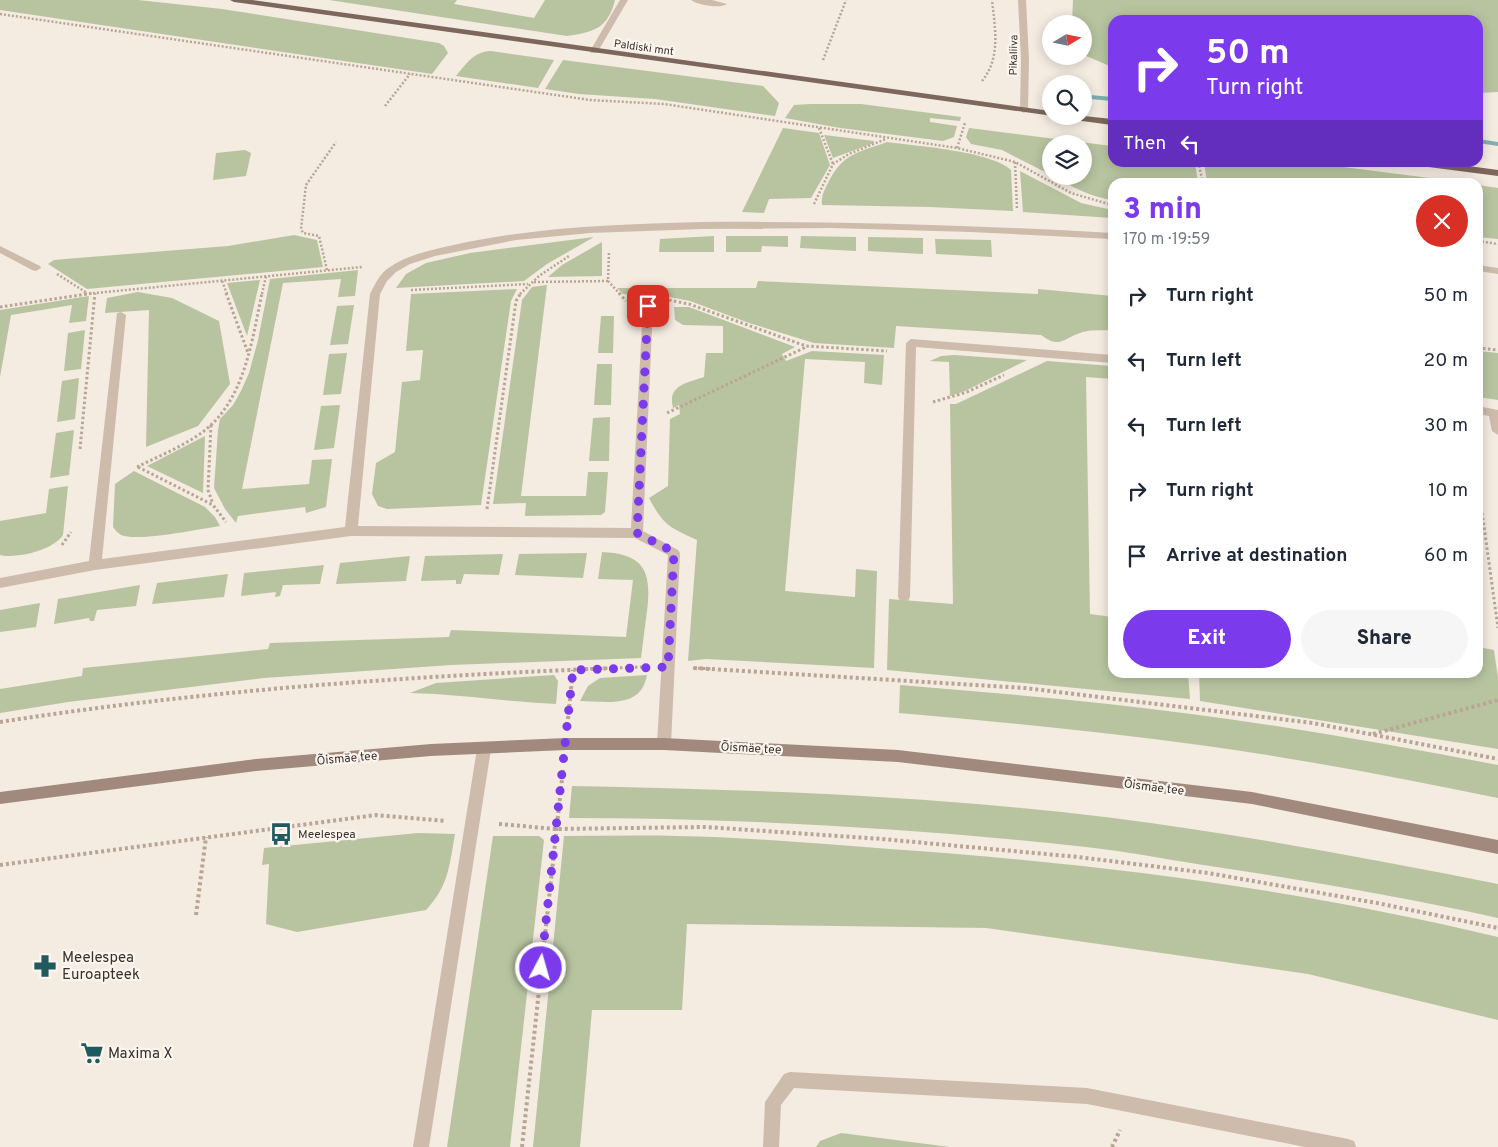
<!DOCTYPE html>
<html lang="en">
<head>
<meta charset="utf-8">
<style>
	body { margin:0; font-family:Overpass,sans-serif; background:#f6f6f7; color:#1f2937; height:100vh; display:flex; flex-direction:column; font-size:19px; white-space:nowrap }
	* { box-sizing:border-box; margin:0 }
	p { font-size:16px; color:#747a83 }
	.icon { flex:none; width:28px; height:28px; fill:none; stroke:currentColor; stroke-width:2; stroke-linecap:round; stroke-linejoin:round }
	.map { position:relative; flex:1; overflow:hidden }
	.drawer { position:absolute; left:1108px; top:178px; width:375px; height:500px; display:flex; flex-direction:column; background:#fff; border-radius:15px; box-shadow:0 2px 12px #0003 }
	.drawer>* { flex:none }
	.banner { position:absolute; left:1108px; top:15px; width:375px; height:152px; border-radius:15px; box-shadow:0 2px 12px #0003; background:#7c3aed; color:#fff; overflow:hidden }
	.needle { width:32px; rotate:80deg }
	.fabs { position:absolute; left:1042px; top:15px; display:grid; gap:10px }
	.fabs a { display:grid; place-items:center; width:50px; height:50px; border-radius:50%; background:#fff; box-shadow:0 2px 12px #0003; font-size:25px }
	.pin { position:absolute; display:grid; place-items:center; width:42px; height:42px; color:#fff; margin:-21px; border-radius:10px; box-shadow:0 2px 8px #0006 }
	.me { position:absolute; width:55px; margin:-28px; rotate:6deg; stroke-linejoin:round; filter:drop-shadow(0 0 4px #0008) }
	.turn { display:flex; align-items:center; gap:18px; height:105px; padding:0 15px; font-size:22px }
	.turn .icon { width:65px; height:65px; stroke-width:2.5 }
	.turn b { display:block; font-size:35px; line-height:42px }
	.then { display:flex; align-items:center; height:48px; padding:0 15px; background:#0003; gap:10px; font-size:19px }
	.round { display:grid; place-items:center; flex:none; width:52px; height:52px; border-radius:26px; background:#f6f6f7 }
	.headline { display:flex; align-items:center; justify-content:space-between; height:85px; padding:0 15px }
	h1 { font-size:30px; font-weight:800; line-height:38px; color:#7c3aed }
	.cta { display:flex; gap:10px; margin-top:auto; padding:10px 15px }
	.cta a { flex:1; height:58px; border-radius:30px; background:#7c3aed; color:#fff; font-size:20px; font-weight:800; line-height:58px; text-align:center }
	.cta a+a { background:#f6f6f7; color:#1f2937 }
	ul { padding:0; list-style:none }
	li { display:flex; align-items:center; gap:15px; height:65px; padding:0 15px }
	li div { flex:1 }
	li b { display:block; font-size:19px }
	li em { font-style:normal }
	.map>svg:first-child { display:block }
	.green { fill:#b8c4a0 }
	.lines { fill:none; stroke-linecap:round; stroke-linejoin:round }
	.stream { fill:#7fb0b2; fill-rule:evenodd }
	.path-far2 { stroke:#b9a596; stroke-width:2.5; stroke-dasharray:2 2; stroke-linecap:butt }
	.path-far1 { stroke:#b9a596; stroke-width:3; stroke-dasharray:2.5 2.5; stroke-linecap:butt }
	.path { stroke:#b9a596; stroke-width:4; stroke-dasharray:3 3; stroke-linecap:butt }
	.service { fill:#cdbbac; fill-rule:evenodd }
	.minor { fill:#cdbbac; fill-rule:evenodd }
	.secondary { fill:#a18a7d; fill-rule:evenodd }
	.primary { fill:#7d675c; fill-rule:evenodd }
	.route { stroke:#7c3aed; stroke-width:9; stroke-dasharray:0 16.2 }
	.labels { text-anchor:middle; stroke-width:4.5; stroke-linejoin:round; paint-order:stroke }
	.far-street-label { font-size:11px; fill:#3b302b; stroke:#fbf5ee }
	.street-label { font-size:12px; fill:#3b302b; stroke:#fbf5ee }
	.poi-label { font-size:12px; fill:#3b302b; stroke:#fbf5ee; text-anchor:start }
	.near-poi-label { font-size:15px; fill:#3b302b; stroke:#fbf5ee; text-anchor:start }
</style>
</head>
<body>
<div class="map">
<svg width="1498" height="1147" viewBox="0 0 1498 1147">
	<rect width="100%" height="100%" fill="#f4ebe1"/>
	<g class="green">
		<path d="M 0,0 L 138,0 L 222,9 L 439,43 L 444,46 L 448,53 L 432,74 L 0,10 Z"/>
		<path d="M 329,0 L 457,0 L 454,4 L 534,18 L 545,0 L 615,0 C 608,29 593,32 567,36 Z"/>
		<path d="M 1073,0 L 1498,0 L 1498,92 L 1478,93 L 1478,20 L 1112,20 L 1112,67 L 1084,55 L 1084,24 L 1072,24 Z"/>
		<path d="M 491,51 L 554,60 L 538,88 L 456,76 C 467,63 473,52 491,51 Z"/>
		<path d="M 563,60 L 763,86 L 779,103 L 775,116 L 655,99 L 579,94 L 545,89 Z"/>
		<path d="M 811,104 L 861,104 L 961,117 L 960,121 L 930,118 L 930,122 L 957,126 L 954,137 L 943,141 L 840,128 L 785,118 L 794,105 Z"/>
		<path d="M 783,128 L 819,133 L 830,165 L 811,198 L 769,199 L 764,213 L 742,212 Z"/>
		<path d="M 969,128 L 1112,146 L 1112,162 L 1195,163 L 1198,182 L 1112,182 L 1112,200 C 1091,197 1072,187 1054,176 L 1084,176 L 1084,144 L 1051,144 L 1051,175 L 1002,150 L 971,144 L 966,137 Z"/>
		<path d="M 824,135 L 874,141 L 874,143 L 833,158 Z"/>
		<path d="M 887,142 C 916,146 991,151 1011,170 L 1013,211 L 930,207 L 822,205 C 821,196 824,191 828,183 C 843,153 857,153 887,142 Z"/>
		<path d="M 245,150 L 251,153 L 246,176 L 213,180 L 216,153 Z"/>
		<path d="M 1204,163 L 1312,163 L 1461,182 L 1207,182 Z"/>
		<path d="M 1020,171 L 1081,203 L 1112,210 L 1112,218 L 1023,212 Z"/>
		<path d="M 1478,185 L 1498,188 L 1498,239 L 1478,237 Z"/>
		<path d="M 294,235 L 317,240 L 323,267 L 87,289 L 48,264 L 54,260 L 65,259 L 228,246 Z"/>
		<path d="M 714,236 L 714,252 L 659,252 L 660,239 Z"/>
		<path d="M 726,236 L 788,236 L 788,247 L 762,246 L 761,252 L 726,252 Z"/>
		<path d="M 801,236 L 856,237 L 856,251 L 800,248 Z"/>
		<path d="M 594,237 L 547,264 L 524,281 L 396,288 L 406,274 L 426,263 L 470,253 Z"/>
		<path d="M 868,237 L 923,238 L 923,254 L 868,251 Z"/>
		<path d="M 935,239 L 991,240 L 992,257 L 936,254 Z"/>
		<path d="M 602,242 L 602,276 L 548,277 L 562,265 Z"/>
		<path d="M 358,270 L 355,296 L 338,297 L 341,279 L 283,283 L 242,489 L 309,484 L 312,460 L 332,459 L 326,507 L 306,513 L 305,507 L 238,516 L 236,523 L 225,509 L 214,488 L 218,430 L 220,419 L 233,405 L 241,391 L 249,373 L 258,340 L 270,279 Z"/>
		<path d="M 260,280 L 247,336 L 227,283 Z"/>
		<path d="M 758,281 L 1038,294 L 1038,289 L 1112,296 L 1112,330 C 1103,331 1090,329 1080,333 C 1062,339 1060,349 1041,335 L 896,326 L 894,348 L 814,343 L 749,323 L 690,301 L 664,296 L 623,294 L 617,288 L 756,288 Z"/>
		<path d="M 547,285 L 521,496 L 586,496 L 588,472 L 608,472 L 605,512 L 601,515 L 525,516 L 526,503 L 493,504 L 522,300 L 532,287 Z"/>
		<path d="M 517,289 L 511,301 L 481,505 L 387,509 L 378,506 L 372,494 L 376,463 L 395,452 L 402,382 L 420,380 L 423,350 L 406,351 L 411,294 Z"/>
		<path d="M 138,292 L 172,298 L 219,321 L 230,384 L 198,426 L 146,447 L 149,310 L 105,313 L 107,298 Z"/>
		<path d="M 89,296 L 86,321 L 69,323 L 72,305 L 11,315 L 0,377 L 0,310 Z"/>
		<path d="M 354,305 L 348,344 L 330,345 L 337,306 Z"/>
		<path d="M 674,307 L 689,307 L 795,347 L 782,354 L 786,361 L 812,351 L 884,355 L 882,385 L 864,383 L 865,362 L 805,359 L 785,591 L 855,597 L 856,569 L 877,571 L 874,668 L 706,659 L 688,661 L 697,540 C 669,527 664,526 649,498 L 668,486 L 670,419 L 680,414 L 679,405 L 673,408 C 667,385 687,383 704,377 L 706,353 L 723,353 L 723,326 L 683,325 L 675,320 Z"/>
		<path d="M 601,316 L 614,316 L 613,353 L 598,353 Z"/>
		<path d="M 85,330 L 81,369 L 64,371 L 68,333 Z"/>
		<path d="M 1478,351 L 1498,353 L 1498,400 L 1478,397 Z"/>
		<path d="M 347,353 L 341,394 L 323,395 L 329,354 Z"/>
		<path d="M 954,355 L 1027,360 L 965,391 L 950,396 L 949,362 L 930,361 L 941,356 Z"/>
		<path d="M 1047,361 L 1112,366 L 1112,379 L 1086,377 L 1090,614 L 1112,617 L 1112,672 L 1188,673 L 1190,699 L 887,670 L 889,599 L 953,604 L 950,404 L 956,404 Z"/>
		<path d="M 597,364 L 612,364 L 611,405 L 594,405 Z"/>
		<path d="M 79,378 L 75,419 L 57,422 L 62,381 Z"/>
		<path d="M 340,405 L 334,448 L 314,450 L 321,406 Z"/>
		<path d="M 610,417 L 609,461 L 589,461 L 593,418 Z"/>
		<path d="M 74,430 L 69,475 L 50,478 L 56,433 Z"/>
		<path d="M 205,436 L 203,493 L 147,466 Z"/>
		<path d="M 134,471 L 205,507 L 215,517 L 220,526 C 199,529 138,542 121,535 C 118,533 115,530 113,527 L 115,484 Z"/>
		<path d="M 68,486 L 63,535 C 54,550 16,559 0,555 L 0,521 L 46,513 L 49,489 Z"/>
		<path d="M 602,552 C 644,554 652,571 647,611 C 645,626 643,642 641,658 L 451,665 L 264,678 L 68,702 L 0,713 L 0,689 L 82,676 L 83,668 L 268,649 L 270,643 L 449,637 L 451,630 L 626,637 L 633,580 L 598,579 Z"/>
		<path d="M 587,553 L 583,578 L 515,575 L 519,554 Z"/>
		<path d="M 503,554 L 499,575 L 464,574 L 461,584 L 456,584 L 456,580 L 421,581 L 425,556 Z"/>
		<path d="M 410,556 L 406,581 L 336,584 L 340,563 Z"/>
		<path d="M 324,565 L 320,584 L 283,585 L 280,596 L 275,597 L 276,592 L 241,596 L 244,573 Z"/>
		<path d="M 228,574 L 224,597 L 152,604 L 157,583 Z"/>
		<path d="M 140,585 L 136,606 L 97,610 L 94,621 L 90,621 L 89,618 L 54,624 L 58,599 Z"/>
		<path d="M 40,603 L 36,627 L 0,632 L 0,610 Z"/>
		<path d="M 1478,647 L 1494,650 L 1498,678 L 1498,749 L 1200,701 L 1199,673 L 1463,672 L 1477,675 Z"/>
		<path d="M 554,675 L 558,681 L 556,704 C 507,702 459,694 410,693 L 436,683 Z"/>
		<path d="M 647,675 C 646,680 644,686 641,690 C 628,707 599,701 580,701 L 588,686 L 600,678 Z"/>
		<path d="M 900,685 C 997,693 1094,701 1191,714 C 1294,727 1396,746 1498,765 L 1498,798 C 1402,778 1305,760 1207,746 C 1105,732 1002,722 899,713 Z"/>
		<path d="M 572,786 C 781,790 991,798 1198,830 C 1299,845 1398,864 1498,884 L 1498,918 C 1398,896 1298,879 1197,864 C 1160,858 1123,851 1086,847 C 914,828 741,818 569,818 Z"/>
		<path d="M 418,833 L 455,834 C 449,867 449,885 426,910 L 297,932 L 266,924 L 269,864 L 262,865 L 264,848 Z"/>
		<path d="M 493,836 L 539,836 L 544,840 L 510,1147 L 447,1147 Z"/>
		<path d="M 564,836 C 602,836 640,835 677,836 C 748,837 819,844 890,849 C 1094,863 1299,889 1498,937 L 1498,1020 L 1308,974 L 986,928 L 687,924 L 682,1010 L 592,1010 L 580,1147 L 533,1147 Z"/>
		<path d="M 841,1133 L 950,1147 L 816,1147 L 820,1141 Z"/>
	</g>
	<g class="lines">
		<g class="stream">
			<path d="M 1090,95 L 1112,97 L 1112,101 L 1090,99 Z"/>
			<path d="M 1478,139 L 1498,142 L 1498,146 L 1478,143 Z"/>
		</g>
		<g class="path-far2">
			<path d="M 0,14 L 590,100 L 664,104 L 957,148 L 1015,162 L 1071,193 L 1112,205"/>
			<path d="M 823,60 L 846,0"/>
			<path d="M 982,81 C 1001,58 995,28 992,0"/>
			<path d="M 385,106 L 410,74"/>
			<path d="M 819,128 L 833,164"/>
			<path d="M 957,148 L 965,123"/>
			<path d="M 1015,162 L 1017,209"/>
			<path d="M 1198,162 L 1203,182"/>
			<path d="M 814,204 L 833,164 L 849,154 L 886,139"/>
			<path d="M 1478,241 L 1498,244"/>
			<path d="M 327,270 L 319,236 L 303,233 L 301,229 L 306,185 L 336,142"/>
			<path d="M 57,274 L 87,293"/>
			<path d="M 222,281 L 227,294"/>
			<path d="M 608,281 L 620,294"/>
			<path d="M 534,282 L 608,281 L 609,252"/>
			<path d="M 411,290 L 528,284"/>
			<path d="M 85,294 L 362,267"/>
			<path d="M 262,294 L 266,276"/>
			<path d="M 520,294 L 539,276 L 569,256"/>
		</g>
		<g class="path-far1">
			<path d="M 226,293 L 248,353"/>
			<path d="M 619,293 L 626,301"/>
			<path d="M 669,300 L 689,304 L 806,346 L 887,351"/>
			<path d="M 0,307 L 94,293"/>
			<path d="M 1478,348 L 1498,350"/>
			<path d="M 933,402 L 967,392 L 1004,375"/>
			<path d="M 667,413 L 806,347"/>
			<path d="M 211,425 L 208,490 L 213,504"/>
			<path d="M 80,449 L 95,293"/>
			<path d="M 137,467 C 159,456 184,446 204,431 C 245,399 252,340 262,293"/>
			<path d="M 138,467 L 213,505 L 226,522"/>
			<path d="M 1478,483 L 1498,628"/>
			<path d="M 487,509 L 516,301 L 521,293"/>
			<path d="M 62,545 L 71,532"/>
			<path d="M 693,668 L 714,669"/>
			<path d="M 585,669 L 642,667"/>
		</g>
		<g class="path">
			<path d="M 694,668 L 1025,688 L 1313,723 L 1498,759"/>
			<path d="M 568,719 L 573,670"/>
			<path d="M 0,722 C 204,690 410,676 616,668"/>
			<path d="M 1373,734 L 1498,700"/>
			<path d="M 499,824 L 556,829 L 706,827 L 882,839 L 1078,857 L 1208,873 L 1377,903 L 1498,928"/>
			<path d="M 0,865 L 376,815 L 445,821"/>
			<path d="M 196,915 L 206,837"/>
			<path d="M 522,1147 L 563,770"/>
			<path d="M 1112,1147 L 1120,1130"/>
		</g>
		<g class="service">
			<path d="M 620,0 L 628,0 L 597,53 L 591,53 L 590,51 Z"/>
			<path d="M 691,0 L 712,0 L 727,4 C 720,9 698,5 691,0 Z"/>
			<path d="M 484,743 L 489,745 L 491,749 L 429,1147 L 413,1147 L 477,749 L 479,745 Z"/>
		</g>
		<g class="minor">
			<path d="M 1018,0 L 1026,0 L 1029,60 L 1028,110 L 1024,113 L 1020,110 L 1021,60 Z"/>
			<path d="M 701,222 C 838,221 975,225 1112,233 L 1112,239 L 971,232 L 831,228 L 701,229 L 590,233 L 516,240 L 435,256 L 410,264 L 396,272 L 387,281 L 380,294 L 358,526 L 631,528 L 643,306 L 648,303 L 653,306 L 643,531 L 678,550 L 680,553 L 671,744 L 669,748 L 664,750 L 659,748 L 657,744 L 668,555 L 635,538 L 351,536 L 95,570 L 0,588 L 0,578 L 89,561 L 117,313 L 121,312 L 126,315 L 102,559 L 345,527 L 370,294 C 375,284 380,273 390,267 C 409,254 436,249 458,244 C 538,227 620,224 701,222 Z"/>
			<path d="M 0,246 L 40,266 L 41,268 L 36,271 L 32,270 L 0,253 Z"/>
			<path d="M 1478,265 L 1498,268 L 1498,274 L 1478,271 Z"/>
			<path d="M 911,339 L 1112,355 L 1112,363 L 916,347 L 910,597 L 908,601 L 900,601 L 898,597 L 906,343 Z"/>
			<path d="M 1478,406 L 1498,410 L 1498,435 L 1492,431 L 1489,416 L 1478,414 Z"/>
			<path d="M 790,1072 L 1087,1088 L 1348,1139 L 1354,1141 L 1356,1147 L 1305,1147 L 1087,1104 L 794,1088 L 781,1105 L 779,1147 L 763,1147 L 765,1102 L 784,1074 Z"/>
		</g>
		<path class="secondary" d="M 566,738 L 664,738 L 898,750 L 1252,792 L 1498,840 L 1498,854 L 1252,804 L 898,762 L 664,750 L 566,750 L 431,756 L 256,771 L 0,804 L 0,792 L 256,759 L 431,744 Z"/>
		<g class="primary">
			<path d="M 230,0 L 252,0 L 1051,111 L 1053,116 L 234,2 Z"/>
			<path d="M 1063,116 L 1084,116 L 1112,119 L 1112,125 L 1067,119 Z"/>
			<path d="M 1409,162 L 1439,162 L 1498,170 L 1498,176 L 1413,165 Z"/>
		</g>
	</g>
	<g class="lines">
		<path class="route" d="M 541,968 L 573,670 L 668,667 L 674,552 L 637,533 L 648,306"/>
	</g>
	<defs>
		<symbol id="bus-bare" viewBox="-9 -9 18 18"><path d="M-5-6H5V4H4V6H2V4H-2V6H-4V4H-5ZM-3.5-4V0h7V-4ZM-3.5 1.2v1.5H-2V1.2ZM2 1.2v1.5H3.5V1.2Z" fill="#1f5a5e" stroke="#fbf5ee" stroke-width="2.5" paint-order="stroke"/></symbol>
		<symbol id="pharmacy-bare" viewBox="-9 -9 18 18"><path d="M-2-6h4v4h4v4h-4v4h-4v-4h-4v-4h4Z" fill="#1f5a5e" stroke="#fbf5ee" stroke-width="2.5" paint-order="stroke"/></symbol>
		<symbol id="supermarket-bare" viewBox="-9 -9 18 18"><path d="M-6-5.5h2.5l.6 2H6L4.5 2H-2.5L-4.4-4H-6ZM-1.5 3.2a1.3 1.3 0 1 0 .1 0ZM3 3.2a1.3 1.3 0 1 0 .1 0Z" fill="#1f5a5e" stroke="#fbf5ee" stroke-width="2.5" paint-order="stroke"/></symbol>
	</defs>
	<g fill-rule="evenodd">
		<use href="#bus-bare" x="265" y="818" width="32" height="32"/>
		<use href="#pharmacy-bare" x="29" y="950" width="32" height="32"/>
		<use href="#supermarket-bare" x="76" y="1037" width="32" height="32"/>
	</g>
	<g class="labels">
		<g class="far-street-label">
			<text transform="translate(644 47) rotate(8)" y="4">Paldiski mnt</text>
			<text transform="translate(1013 55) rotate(-89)" y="4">Pikaliiva</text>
		</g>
		<g class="street-label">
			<text transform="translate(751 748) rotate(3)" y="4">Õismäe tee</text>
			<text transform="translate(347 758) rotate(-5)" y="4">Õismäe tee</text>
			<text transform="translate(1154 787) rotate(7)" y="4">Õismäe tee</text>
		</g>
		<g class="poi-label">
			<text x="298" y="838">Meelespea</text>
		</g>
		<g class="near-poi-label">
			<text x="62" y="962">Meelespea<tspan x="62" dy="17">Euroapteek</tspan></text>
			<text x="108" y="1058">Maxima X</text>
		</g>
	</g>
</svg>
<div class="fabs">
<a><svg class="needle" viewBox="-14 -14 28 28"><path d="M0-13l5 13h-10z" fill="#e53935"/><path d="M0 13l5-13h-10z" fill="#747a83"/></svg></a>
<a><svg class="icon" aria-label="search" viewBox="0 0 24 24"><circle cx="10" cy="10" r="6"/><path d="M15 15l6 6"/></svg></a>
<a><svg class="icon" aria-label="layers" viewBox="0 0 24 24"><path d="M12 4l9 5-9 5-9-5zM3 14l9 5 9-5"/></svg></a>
</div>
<div class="pin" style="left:648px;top:306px;background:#d93025"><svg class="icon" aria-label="arrive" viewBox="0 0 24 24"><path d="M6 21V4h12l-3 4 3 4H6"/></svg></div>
<svg class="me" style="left:541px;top:968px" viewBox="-20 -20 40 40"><circle r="17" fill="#7c3aed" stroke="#fff" stroke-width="3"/><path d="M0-11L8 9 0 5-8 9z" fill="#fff"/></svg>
<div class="banner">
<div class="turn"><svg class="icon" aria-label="right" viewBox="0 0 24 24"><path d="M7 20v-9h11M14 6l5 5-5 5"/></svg><div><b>50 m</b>Turn right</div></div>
<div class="then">Then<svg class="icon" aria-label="left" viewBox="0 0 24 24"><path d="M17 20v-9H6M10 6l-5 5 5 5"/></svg></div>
</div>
<section class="drawer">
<div class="headline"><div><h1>3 min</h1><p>170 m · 19:59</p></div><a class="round" style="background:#d93025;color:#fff"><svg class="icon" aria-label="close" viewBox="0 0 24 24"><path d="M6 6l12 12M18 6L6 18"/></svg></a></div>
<ul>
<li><svg class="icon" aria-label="right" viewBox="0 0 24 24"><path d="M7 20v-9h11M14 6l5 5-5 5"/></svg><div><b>Turn right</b></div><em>50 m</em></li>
<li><svg class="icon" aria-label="left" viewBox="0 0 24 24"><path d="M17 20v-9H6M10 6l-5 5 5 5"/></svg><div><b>Turn left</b></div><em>20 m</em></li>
<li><svg class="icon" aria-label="left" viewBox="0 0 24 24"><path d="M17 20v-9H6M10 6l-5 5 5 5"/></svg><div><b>Turn left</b></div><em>30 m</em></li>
<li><svg class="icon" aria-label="right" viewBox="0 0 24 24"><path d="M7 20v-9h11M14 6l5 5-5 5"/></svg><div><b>Turn right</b></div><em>10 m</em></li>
<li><svg class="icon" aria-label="arrive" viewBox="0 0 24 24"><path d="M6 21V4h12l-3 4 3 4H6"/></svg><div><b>Arrive at destination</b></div><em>60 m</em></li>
</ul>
<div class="cta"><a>Exit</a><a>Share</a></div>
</section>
</div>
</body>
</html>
